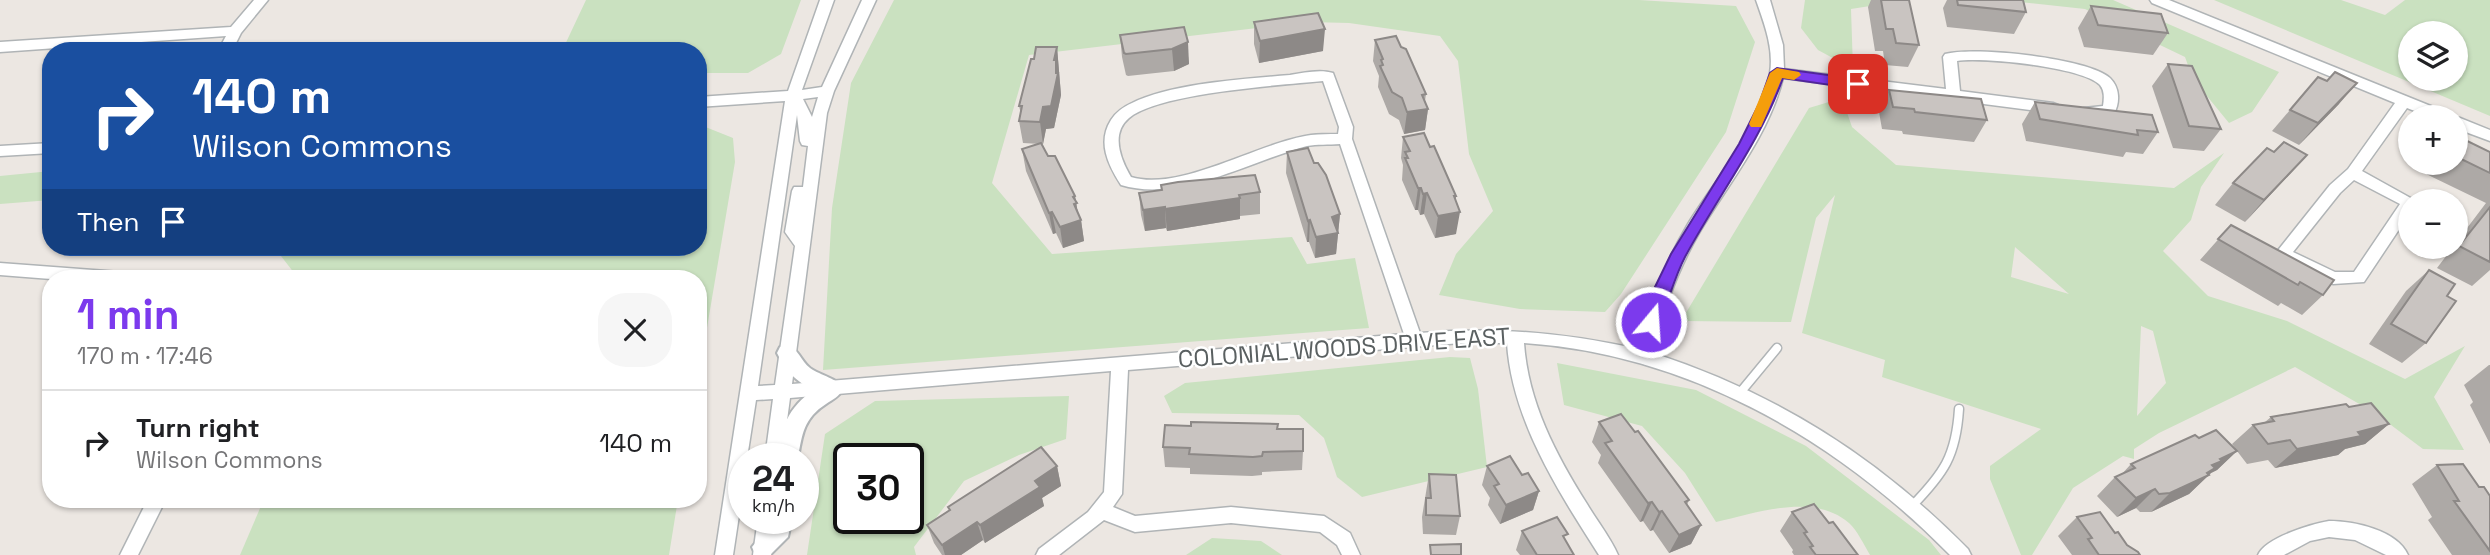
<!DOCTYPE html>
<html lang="en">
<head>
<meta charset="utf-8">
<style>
	body { margin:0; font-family:"Space Grotesk",sans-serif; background:#f6f6f6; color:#202124; height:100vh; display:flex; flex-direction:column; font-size:26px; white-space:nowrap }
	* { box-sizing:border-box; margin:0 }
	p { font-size:23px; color:#757577 }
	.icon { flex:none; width:38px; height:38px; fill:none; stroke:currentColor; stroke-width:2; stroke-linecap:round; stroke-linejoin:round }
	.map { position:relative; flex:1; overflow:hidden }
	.details { position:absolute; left:42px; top:270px; width:665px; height:238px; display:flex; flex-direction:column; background:#fff; border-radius:28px; box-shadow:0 2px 5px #0004 }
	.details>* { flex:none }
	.hud { position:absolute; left:42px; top:42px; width:665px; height:214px; border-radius:28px; box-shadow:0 2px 5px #0004; background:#1a4fa0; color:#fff; overflow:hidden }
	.tools { position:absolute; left:2398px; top:21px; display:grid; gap:14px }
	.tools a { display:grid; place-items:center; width:70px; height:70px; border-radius:50%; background:#fff; box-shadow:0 2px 5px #0004; font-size:35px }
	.speed { position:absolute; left:728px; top:443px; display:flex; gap:14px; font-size:35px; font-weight:700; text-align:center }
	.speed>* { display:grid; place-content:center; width:91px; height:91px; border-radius:50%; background:#fff; box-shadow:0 2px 5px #0004; line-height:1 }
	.speed small { font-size:18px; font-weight:400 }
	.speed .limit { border:4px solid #111; border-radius:10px; background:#fff; color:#111 }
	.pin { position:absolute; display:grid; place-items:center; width:60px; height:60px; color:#fff; margin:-30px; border-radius:14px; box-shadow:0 4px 10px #0006 }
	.me { position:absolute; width:77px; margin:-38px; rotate:18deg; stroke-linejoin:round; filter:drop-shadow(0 0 5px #0008) }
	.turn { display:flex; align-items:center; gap:24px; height:147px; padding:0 35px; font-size:32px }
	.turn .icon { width:91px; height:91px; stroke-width:2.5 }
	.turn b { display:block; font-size:49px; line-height:60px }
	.then { display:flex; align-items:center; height:66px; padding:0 35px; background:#0003; gap:14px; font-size:26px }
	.round { display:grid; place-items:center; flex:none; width:74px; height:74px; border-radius:28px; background:#f6f6f6 }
	.summary { display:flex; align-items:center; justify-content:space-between; height:119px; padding:0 35px }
	h1 { font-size:42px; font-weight:700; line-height:52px; color:#7c3aed }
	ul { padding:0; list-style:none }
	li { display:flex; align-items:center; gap:21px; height:105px; padding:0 35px; border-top:2px solid #e0e0e0 }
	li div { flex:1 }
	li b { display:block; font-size:26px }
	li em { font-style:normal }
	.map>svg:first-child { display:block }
	.green { fill:#cae1c0; fill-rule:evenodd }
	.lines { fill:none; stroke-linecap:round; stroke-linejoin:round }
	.service-casing { stroke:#b0b4b6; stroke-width:11 }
	.minor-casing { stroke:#b0b4b6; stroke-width:3 }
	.tertiary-casing { stroke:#b0b4b6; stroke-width:4 }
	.service { stroke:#fff; stroke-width:8 }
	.minor { fill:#fff; fill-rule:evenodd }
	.tertiary { fill:#fff; fill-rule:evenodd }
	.wall { fill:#ada9a6 }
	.shaded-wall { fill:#8d8987 }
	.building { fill:#c9c4c1; stroke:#8d8987; stroke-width:2 }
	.route { fill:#7c3aed; stroke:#51269a; stroke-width:2 }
	.slow { fill:#f59e0b }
	.labels { text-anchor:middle; stroke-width:5; stroke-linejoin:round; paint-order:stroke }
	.street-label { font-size:24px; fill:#5a6061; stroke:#fff }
</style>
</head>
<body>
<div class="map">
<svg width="2490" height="555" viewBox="0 0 2490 555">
	<rect width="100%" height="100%" fill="#ece7e2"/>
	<g class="green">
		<path d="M 586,0 L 801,0 L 781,54 L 748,73 L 698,73 L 698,51 L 562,51 Z"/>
		<path d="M 894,0 L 1639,0 L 1736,6 L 1755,42 L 1726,132 L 1621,294 L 1605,312 L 1520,309 L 1439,295 L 1456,254 L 1493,211 L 1469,154 L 1458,61 L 1440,36 L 1349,23 L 1309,22 L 1029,55 L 992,183 L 1052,254 L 1292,237 L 1307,264 L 1355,258 L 1369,328 L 823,370 L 832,208 L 851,83 Z"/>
		<path d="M 1805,0 L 1908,0 L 1851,9 L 1853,69 L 1818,50 L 1801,28 Z"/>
		<path d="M 2001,0 L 2113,0 L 2279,72 L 2252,112 L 2229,123 L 2193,79 L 2185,57 L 2085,9 Z"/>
		<path d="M 2214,0 L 2341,0 L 2385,15 L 2405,0 L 2490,0 L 2490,116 ZM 2410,33 L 2455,33 L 2455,79 L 2410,79 Z"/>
		<path d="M 1842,98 L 1852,127 L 1896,165 L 2174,188 L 2224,153 L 2201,187 L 2191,220 L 2163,251 L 2208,296 L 2287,321 L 2405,379 L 2465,346 L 2434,397 L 2464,450 L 2423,449 L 2375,413 L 2295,367 L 2159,433 L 2134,449 L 2134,459 L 2123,456 L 2073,488 L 2032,555 L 2021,555 L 1990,479 L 1990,466 L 2041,429 L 1882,377 L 1885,360 L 1802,333 L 1835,195 L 1816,218 L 1791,322 L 1681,321 L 1809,108 ZM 2015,247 L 2069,294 L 2011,277 ZM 2141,326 L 2153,331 L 2166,383 L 2137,416 Z"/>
		<path d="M 698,124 L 733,138 L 735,162 L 698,381 L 698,278 L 298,278 L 274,247 L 698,247 Z"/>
		<path d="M 51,171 L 51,200 L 0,204 L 0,176 Z"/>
		<path d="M 1450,357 L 1470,358 L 1478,389 L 1487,467 L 1362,497 L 1337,477 L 1324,438 L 1299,415 L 1172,413 L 1164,396 L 1185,383 Z"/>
		<path d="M 1557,363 L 1696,390 L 1806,446 L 1929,540 L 1941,555 L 1870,555 C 1864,545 1857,530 1849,523 C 1813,492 1757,513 1716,522 L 1685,473 L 1642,426 L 1564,405 Z"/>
		<path d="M 1069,396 L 1066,439 L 1019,455 L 964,481 L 914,547 L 916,555 L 807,555 L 825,434 L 875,401 ZM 849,458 L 908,458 L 908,518 L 849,518 Z"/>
		<path d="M 264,499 L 678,499 L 669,555 L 240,555 Z"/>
		<path d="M 1212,538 L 1261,541 L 1282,555 L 1186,555 Z"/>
	</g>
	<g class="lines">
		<defs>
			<g id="service">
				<path d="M 1739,394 L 1777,348"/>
				<path d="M 1912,506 C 1944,473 1956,456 1959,409"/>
			</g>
			<g id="minor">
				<path d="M 254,0 L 268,0 L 241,33 L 232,51 L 218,51 L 226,36 L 0,52 L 0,42 L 231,27 Z"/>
				<path d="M 820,0 L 834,0 L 802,90 L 822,87 L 862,0 L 876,0 L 834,91 L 827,113 L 792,384 L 1404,334 L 1340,144 C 1329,145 1317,144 1307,146 C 1250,161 1180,203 1121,185 C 1108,165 1097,142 1111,120 C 1116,112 1123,107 1132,103 C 1173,83 1244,79 1290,75 C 1303,73 1320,69 1333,73 L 1353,127 L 1352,139 L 1420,333 C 1497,327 1562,332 1638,349 C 1648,304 1665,263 1688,224 C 1717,177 1760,129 1770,73 C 1774,48 1764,23 1756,0 L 1770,0 L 1783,45 L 1784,69 L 1946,89 L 1943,57 L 1945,54 C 1975,46 2088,58 2110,78 C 2120,88 2120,102 2114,114 L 2084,116 L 2082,112 L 2084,108 L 2103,106 C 2104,99 2105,91 2100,85 C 2082,67 1983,57 1957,61 L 1960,91 L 2053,103 L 2058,105 L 2060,108 L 2058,111 L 2053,113 L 1783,78 C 1769,135 1728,184 1699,233 C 1677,271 1663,311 1653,353 C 1778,394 1876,456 1968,549 L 1971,555 L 1950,555 C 1836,439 1688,354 1524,343 C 1528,402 1556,455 1587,504 C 1597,521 1610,537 1618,555 L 1599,555 C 1558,491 1512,420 1507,343 L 1461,343 L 1128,370 L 1122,494 L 1113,507 L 1135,516 L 1231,507 L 1324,516 L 1350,533 L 1360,555 L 1342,555 L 1337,545 L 1320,532 L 1231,523 L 1135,532 L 1104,520 L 1059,555 L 1036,555 L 1039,549 L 1088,512 L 1104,492 L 1111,371 L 790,398 L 782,458 L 765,458 L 773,399 L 756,400 L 747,458 L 744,458 L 744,482 L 733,555 L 715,555 L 785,101 L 698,107 L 698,97 L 788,91 ZM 1323,81 L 1339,127 L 1338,134 C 1329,134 1320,134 1311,135 C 1259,142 1181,192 1131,177 C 1121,160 1110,134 1129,118 C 1158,93 1281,85 1323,81 ZM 818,97 L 812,117 L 803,99 ZM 797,115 L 800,141 L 802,145 L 808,146 L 803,187 L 794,187 L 792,191 L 785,232 L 795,246 L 775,385 L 758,386 Z"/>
				<path d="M 2150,0 L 2169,0 L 2448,113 L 2450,117 L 2430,117 L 2407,108 L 2362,171 L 2416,201 L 2410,201 L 2410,213 L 2364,282 L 2333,284 L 2278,258 L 2275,254 L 2330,185 L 2348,169 L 2395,103 L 2152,3 ZM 2354,180 L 2400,204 L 2354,272 L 2335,272 L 2293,252 L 2340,193 Z"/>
				<path d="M 2454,117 L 2460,118 L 2490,130 L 2490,141 L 2455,128 Z"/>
				<path d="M 51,143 L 51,153 L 0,156 L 0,146 Z"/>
				<path d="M 0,263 L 120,272 L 126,274 L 128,278 L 51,279 L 0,275 Z"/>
				<path d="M 148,499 L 166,499 L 138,555 L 120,555 Z"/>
				<path d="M 758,518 L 776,518 L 771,555 L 753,555 Z"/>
				<path d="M 2329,521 C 2354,521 2397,530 2408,555 L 2386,555 L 2355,540 L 2329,537 L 2310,541 L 2284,555 L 2258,555 C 2265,538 2311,524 2329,521 Z"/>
			</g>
			<g id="tertiary">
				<path d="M 787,345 C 798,348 801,361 810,368 C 821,376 838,378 843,389 C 839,397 833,399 826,404 C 804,418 802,434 798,458 L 778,458 C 780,429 788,407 814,390 C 795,381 786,371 777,353 L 780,347 Z"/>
				<path d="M 770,518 L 792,518 L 788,537 L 771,554 L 755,554 L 752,547 L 769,526 Z"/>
			</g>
		</defs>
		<use href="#service" class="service-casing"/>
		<use href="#minor" class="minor-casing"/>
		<use href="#tertiary" class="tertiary-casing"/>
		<use href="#service" class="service"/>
		<use href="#minor" class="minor"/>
		<use href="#tertiary" class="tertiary"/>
	</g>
	<g class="wall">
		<path d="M 1871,0 L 1909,0 L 1919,45 L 1908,67 L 1885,65 L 1883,51 L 1875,51 L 1868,7 Z"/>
		<path d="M 1947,0 L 2023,0 L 2026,12 L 2014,34 L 1947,27 L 1943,8 Z"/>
		<path d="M 2091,6 L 2168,33 L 2153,55 L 2084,47 L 2078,28 Z"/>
		<path d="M 1254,22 L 1323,51 L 1259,63 L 1254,44 Z"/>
		<path d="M 1184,27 L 1189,64 L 1174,71 L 1128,76 L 1126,75 L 1122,57 L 1120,35 Z"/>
		<path d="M 1375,40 L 1401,47 L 1426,94 L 1425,101 L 1428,109 L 1425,130 L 1404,134 L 1399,120 L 1389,114 L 1378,87 L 1379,76 L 1373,61 Z"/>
		<path d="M 1057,47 L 1061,95 L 1054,128 L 1046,129 L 1043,144 L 1042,144 L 1048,156 L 1075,196 L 1078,213 L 1081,220 L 1084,241 L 1063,248 L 1056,233 L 1053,234 L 1026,171 L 1022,149 L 1040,144 L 1023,143 L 1019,121 L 1021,114 L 1019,106 L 1034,59 Z"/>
		<path d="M 2168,64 L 2221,129 L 2204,151 L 2173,148 L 2152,86 Z"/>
		<path d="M 2327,81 L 2339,104 L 2299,145 L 2272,131 L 2290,110 Z"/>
		<path d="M 1889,90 L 1987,120 L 1974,142 L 1903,134 L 1902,131 L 1882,129 L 1879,112 Z"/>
		<path d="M 2035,102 L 2158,132 L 2143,154 L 2126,152 L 2123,157 L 2026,141 L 2022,124 Z"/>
		<path d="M 1403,137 L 1430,147 L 1456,196 L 1455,201 L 1456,234 L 1435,238 L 1424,214 L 1420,215 L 1418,210 L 1415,210 L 1402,180 L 1403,165 L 1401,158 Z"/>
		<path d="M 2455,138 L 2490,152 L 2490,270 L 2472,286 L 2437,268 L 2453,247 L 2455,247 L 2455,244 L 2486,203 L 2424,173 L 2432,163 L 2455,163 Z"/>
		<path d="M 1287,152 L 1314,163 L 1340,214 L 1336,254 L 1315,258 L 1309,242 L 1307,242 L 1286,173 Z"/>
		<path d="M 2307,155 L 2245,222 L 2215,205 L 2233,183 Z"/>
		<path d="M 1161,185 L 1260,192 L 1260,214 L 1240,216 L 1240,219 L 1167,231 L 1166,228 L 1145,231 L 1141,215 L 1139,193 L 1161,190 Z"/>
		<path d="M 2231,225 L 2323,295 L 2302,315 L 2281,303 L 2278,306 L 2200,260 Z"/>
		<path d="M 2429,270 L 2447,296 L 2426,343 L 2402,363 L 2369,344 L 2406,291 Z"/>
		<path d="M 2489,365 L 2490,365 L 2490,444 L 2470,405 L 2473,402 L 2464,385 Z"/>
		<path d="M 2349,407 L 2389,424 L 2365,444 L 2345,449 L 2338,455 L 2275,468 L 2268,460 L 2247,464 L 2237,451 L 2217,470 L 2211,473 L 2189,494 L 2151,512 L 2140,512 L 2136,508 L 2117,517 L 2097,496 L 2115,477 L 2121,475 L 2131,464 L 2235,448 L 2232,444 L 2253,425 L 2265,422 L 2271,417 Z"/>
		<path d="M 1599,422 L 1635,432 L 1689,500 L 1687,505 L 1701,525 L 1691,544 L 1669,553 L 1653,530 L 1650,531 L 1643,521 L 1640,522 L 1598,463 L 1601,455 L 1592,442 Z"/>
		<path d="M 1277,429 L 1303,451 L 1302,470 L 1262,472 L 1262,475 L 1252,476 L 1190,474 L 1190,468 L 1165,467 L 1163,447 Z"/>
		<path d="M 2437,465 L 2479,487 L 2490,496 L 2490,555 L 2452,555 L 2428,520 L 2432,517 L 2412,484 Z"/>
		<path d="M 1057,466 L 1061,486 L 1042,498 L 1044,506 L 985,543 L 983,540 L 961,555 L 942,555 L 934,543 L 927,525 L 949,510 L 948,507 Z"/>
		<path d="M 1487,466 L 1522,475 L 1539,491 L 1533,510 L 1500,524 L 1488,505 L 1490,498 L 1482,485 Z"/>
		<path d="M 1429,474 L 1460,516 L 1456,535 L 1423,534 L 1422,517 Z"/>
		<path d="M 1792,512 L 1829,523 L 1858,555 L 1794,555 L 1792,552 L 1793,550 L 1780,531 Z"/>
		<path d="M 2077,517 L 2115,533 L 2127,545 L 2140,555 L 2072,555 L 2058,536 Z"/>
		<path d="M 1522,531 L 1566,541 L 1574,555 L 1520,555 L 1516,550 Z"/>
	</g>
	<g class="shaded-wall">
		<path d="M 1325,29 L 1323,51 L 1259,63 L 1260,41 Z"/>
		<path d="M 1188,42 L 1189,64 L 1174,71 L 1172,49 Z"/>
		<path d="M 1057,47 L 1061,95 L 1054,128 L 1046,129 L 1043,144 L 1040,122 Z"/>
		<path d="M 2357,83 L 2339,104 L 2299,145 L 2318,123 Z"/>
		<path d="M 1428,109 L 1425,130 L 1404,134 L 1407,112 Z"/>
		<path d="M 2307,155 L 2288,176 L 2245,222 L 2264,200 Z"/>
		<path d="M 1418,188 L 1421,188 L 1418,210 L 1415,210 Z"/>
		<path d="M 1427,193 L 1424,214 L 1420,215 L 1423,194 Z"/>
		<path d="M 1075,196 L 1079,221 L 1081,220 L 1084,241 L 1063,248 L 1060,227 L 1073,197 Z"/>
		<path d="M 1454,196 L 1456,196 L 1453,214 L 1460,212 L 1456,234 L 1435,238 L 1438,216 Z"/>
		<path d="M 1240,198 L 1240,219 L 1167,231 L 1165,209 Z"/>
		<path d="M 1165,207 L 1166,228 L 1145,231 L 1143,210 Z"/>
		<path d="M 1052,212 L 1056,233 L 1053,234 L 1049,213 Z"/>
		<path d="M 1340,214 L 1336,254 L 1315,258 L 1316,237 L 1332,217 Z"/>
		<path d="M 1310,220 L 1309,242 L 1307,242 L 1308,221 Z"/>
		<path d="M 2389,424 L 2365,444 L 2345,449 L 2338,455 L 2275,468 L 2297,449 Z"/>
		<path d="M 2237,451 L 2217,470 L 2211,473 L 2189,494 L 2151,512 L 2170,493 L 2220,459 Z"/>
		<path d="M 1057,466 L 1061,486 L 1042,498 L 1044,506 L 985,543 L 980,525 L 1035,481 Z"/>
		<path d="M 2155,489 L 2136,508 L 2117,517 L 2136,498 Z"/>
		<path d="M 1539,491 L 1533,510 L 1500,524 L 1506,505 Z"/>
		<path d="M 1652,502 L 1643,521 L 1640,522 L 1648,503 Z"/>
		<path d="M 1662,511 L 1653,530 L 1650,531 L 1659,512 Z"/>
		<path d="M 977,522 L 983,540 L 961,555 L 945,555 L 942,545 Z"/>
		<path d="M 1701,525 L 1691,544 L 1669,553 L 1679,535 Z"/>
	</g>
	<g class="building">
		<path d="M 1881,0 L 1909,0 L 1919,45 L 1896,43 L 1893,29 L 1886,29 Z"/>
		<path d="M 1957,0 L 2023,0 L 2026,12 L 1958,5 Z"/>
		<path d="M 2091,6 L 2161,14 L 2168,33 L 2098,25 Z"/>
		<path d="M 1318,13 L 1325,29 L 1260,41 L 1254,22 Z"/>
		<path d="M 1184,27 L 1188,42 L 1172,49 L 1126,54 L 1124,53 L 1120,35 Z"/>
		<path d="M 1396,36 L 1401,47 L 1406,49 L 1426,94 L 1422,95 L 1428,109 L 1407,112 L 1402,98 L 1392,92 L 1380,66 L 1383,65 L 1381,60 L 1383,59 L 1375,40 Z"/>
		<path d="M 1036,47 L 1057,47 L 1054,60 L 1056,60 L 1056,73 L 1058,73 L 1051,106 L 1043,107 L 1040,122 L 1019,121 L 1022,106 L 1019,106 L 1031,59 L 1034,59 Z"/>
		<path d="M 2168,64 L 2192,66 L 2221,129 L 2189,126 Z"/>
		<path d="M 2335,72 L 2357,83 L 2318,123 L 2290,110 L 2318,77 L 2327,81 Z"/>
		<path d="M 1889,90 L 1981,99 L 1987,120 L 1915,112 L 1914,109 L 1893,107 Z"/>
		<path d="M 2035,102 L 2152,115 L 2158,132 L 2137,130 L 2138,135 L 2040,119 Z"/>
		<path d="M 1424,133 L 1430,147 L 1434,146 L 1456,196 L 1454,196 L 1460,212 L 1438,216 L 1427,193 L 1423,194 L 1421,188 L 1418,188 L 1405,158 L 1408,158 L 1405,152 L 1410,151 L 1403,137 Z"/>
		<path d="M 2457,136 L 2490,152 L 2490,173 L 2455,156 L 2455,138 Z"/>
		<path d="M 2284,142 L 2307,155 L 2264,200 L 2233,183 L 2267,148 L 2274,152 Z"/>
		<path d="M 1041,143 L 1048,156 L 1055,156 L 1075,196 L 1073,197 L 1077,203 L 1074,204 L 1081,220 L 1060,227 L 1052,212 L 1049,213 L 1022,149 Z"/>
		<path d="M 1308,148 L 1314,163 L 1318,163 L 1326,175 L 1340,214 L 1332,217 L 1338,233 L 1316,237 L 1310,220 L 1308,221 L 1287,152 Z"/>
		<path d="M 1255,175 L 1260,192 L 1239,195 L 1240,198 L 1165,209 L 1165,207 L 1143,210 L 1139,193 L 1162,190 L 1161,185 L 1178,182 Z"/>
		<path d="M 2490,207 L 2490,262 L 2459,246 Z"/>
		<path d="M 2231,225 L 2334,280 L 2323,295 L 2300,282 L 2298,285 L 2218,239 Z"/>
		<path d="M 2429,270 L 2455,284 L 2447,296 L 2456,301 L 2426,343 L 2391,324 Z"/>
		<path d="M 2371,403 L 2389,424 L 2358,432 L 2361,436 L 2297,449 L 2290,440 L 2268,444 L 2253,425 L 2274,421 L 2271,417 L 2346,404 L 2349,407 Z"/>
		<path d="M 1621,414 L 1635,432 L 1638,431 L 1689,500 L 1685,502 L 1701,525 L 1679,535 L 1662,511 L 1659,512 L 1652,502 L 1648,503 L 1605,443 L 1612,441 L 1599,422 Z"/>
		<path d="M 1191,422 L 1278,424 L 1277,429 L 1303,429 L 1303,451 L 1263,452 L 1262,456 L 1253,457 L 1189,454 L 1190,448 L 1163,447 L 1165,425 L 1191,426 Z"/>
		<path d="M 2216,430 L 2237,451 L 2220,459 L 2222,461 L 2212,465 L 2215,468 L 2207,473 L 2209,475 L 2170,493 L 2159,494 L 2155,489 L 2136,498 L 2115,477 L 2135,468 L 2131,464 L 2195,435 L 2199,438 Z"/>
		<path d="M 1041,447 L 1057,466 L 1035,481 L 1040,487 L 980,525 L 977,522 L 942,545 L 927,525 L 950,510 L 948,507 Z"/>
		<path d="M 1510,456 L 1522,475 L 1528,473 L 1539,491 L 1506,505 L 1494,486 L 1499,484 L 1487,466 Z"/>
		<path d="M 2463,464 L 2479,487 L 2484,487 L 2490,496 L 2490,551 L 2454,501 L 2459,501 L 2437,465 Z"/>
		<path d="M 1429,474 L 1456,475 L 1460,516 L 1426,515 L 1426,498 L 1431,498 Z"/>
		<path d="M 1814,504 L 1829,523 L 1833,522 L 1858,555 L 1816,555 L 1810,547 L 1813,546 L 1804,533 L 1807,532 L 1792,512 Z"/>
		<path d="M 2100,512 L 2115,533 L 2118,532 L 2127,545 L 2138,552 L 2140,555 L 2099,555 L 2088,539 L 2092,538 L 2077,517 Z"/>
		<path d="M 1557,517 L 1568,534 L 1563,536 L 1574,555 L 1537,555 L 1522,531 Z"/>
		<path d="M 1461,544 L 1461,555 L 1431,555 L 1430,545 Z"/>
	</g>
	<path class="route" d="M 1777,68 L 1858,79 L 1865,84 L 1858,89 L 1783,78 C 1760,143 1717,197 1685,257 C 1673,280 1668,305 1657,327 L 1646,327 L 1643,322 L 1655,287 L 1671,254 L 1739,144 L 1759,104 L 1770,73 Z"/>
	<path class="slow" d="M 1777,68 L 1799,72 L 1801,75 L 1794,80 L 1782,78 L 1761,127 L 1751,127 L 1749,124 L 1770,73 Z"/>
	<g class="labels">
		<g class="street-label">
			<text transform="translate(1344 348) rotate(-4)" y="8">COLONIAL WOODS DRIVE EAST</text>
		</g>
	</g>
</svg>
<div class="tools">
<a><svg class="icon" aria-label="layers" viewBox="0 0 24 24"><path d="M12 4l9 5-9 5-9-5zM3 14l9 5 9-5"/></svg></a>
<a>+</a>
<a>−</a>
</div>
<div class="speed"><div>24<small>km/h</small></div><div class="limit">30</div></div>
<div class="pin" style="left:1858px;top:84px;background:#d93025"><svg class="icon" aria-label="arrive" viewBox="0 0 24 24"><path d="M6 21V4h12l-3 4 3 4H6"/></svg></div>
<svg class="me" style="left:1651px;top:322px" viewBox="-20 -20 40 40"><circle r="17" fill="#7c3aed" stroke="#fff" stroke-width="3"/><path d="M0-11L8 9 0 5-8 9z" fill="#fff"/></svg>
<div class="hud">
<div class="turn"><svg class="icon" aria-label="right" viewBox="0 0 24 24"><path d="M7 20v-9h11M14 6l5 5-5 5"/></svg><div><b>140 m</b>Wilson Commons</div></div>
<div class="then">Then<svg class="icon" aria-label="arrive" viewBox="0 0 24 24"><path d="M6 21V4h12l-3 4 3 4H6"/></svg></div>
</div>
<section class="details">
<div class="summary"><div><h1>1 min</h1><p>170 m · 17:46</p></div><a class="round"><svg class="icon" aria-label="close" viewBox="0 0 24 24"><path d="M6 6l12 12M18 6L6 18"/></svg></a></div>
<ul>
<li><svg class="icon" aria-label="right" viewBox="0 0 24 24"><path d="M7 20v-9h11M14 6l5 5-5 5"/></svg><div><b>Turn right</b><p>Wilson Commons</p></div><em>140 m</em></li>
</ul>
</section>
</div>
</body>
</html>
